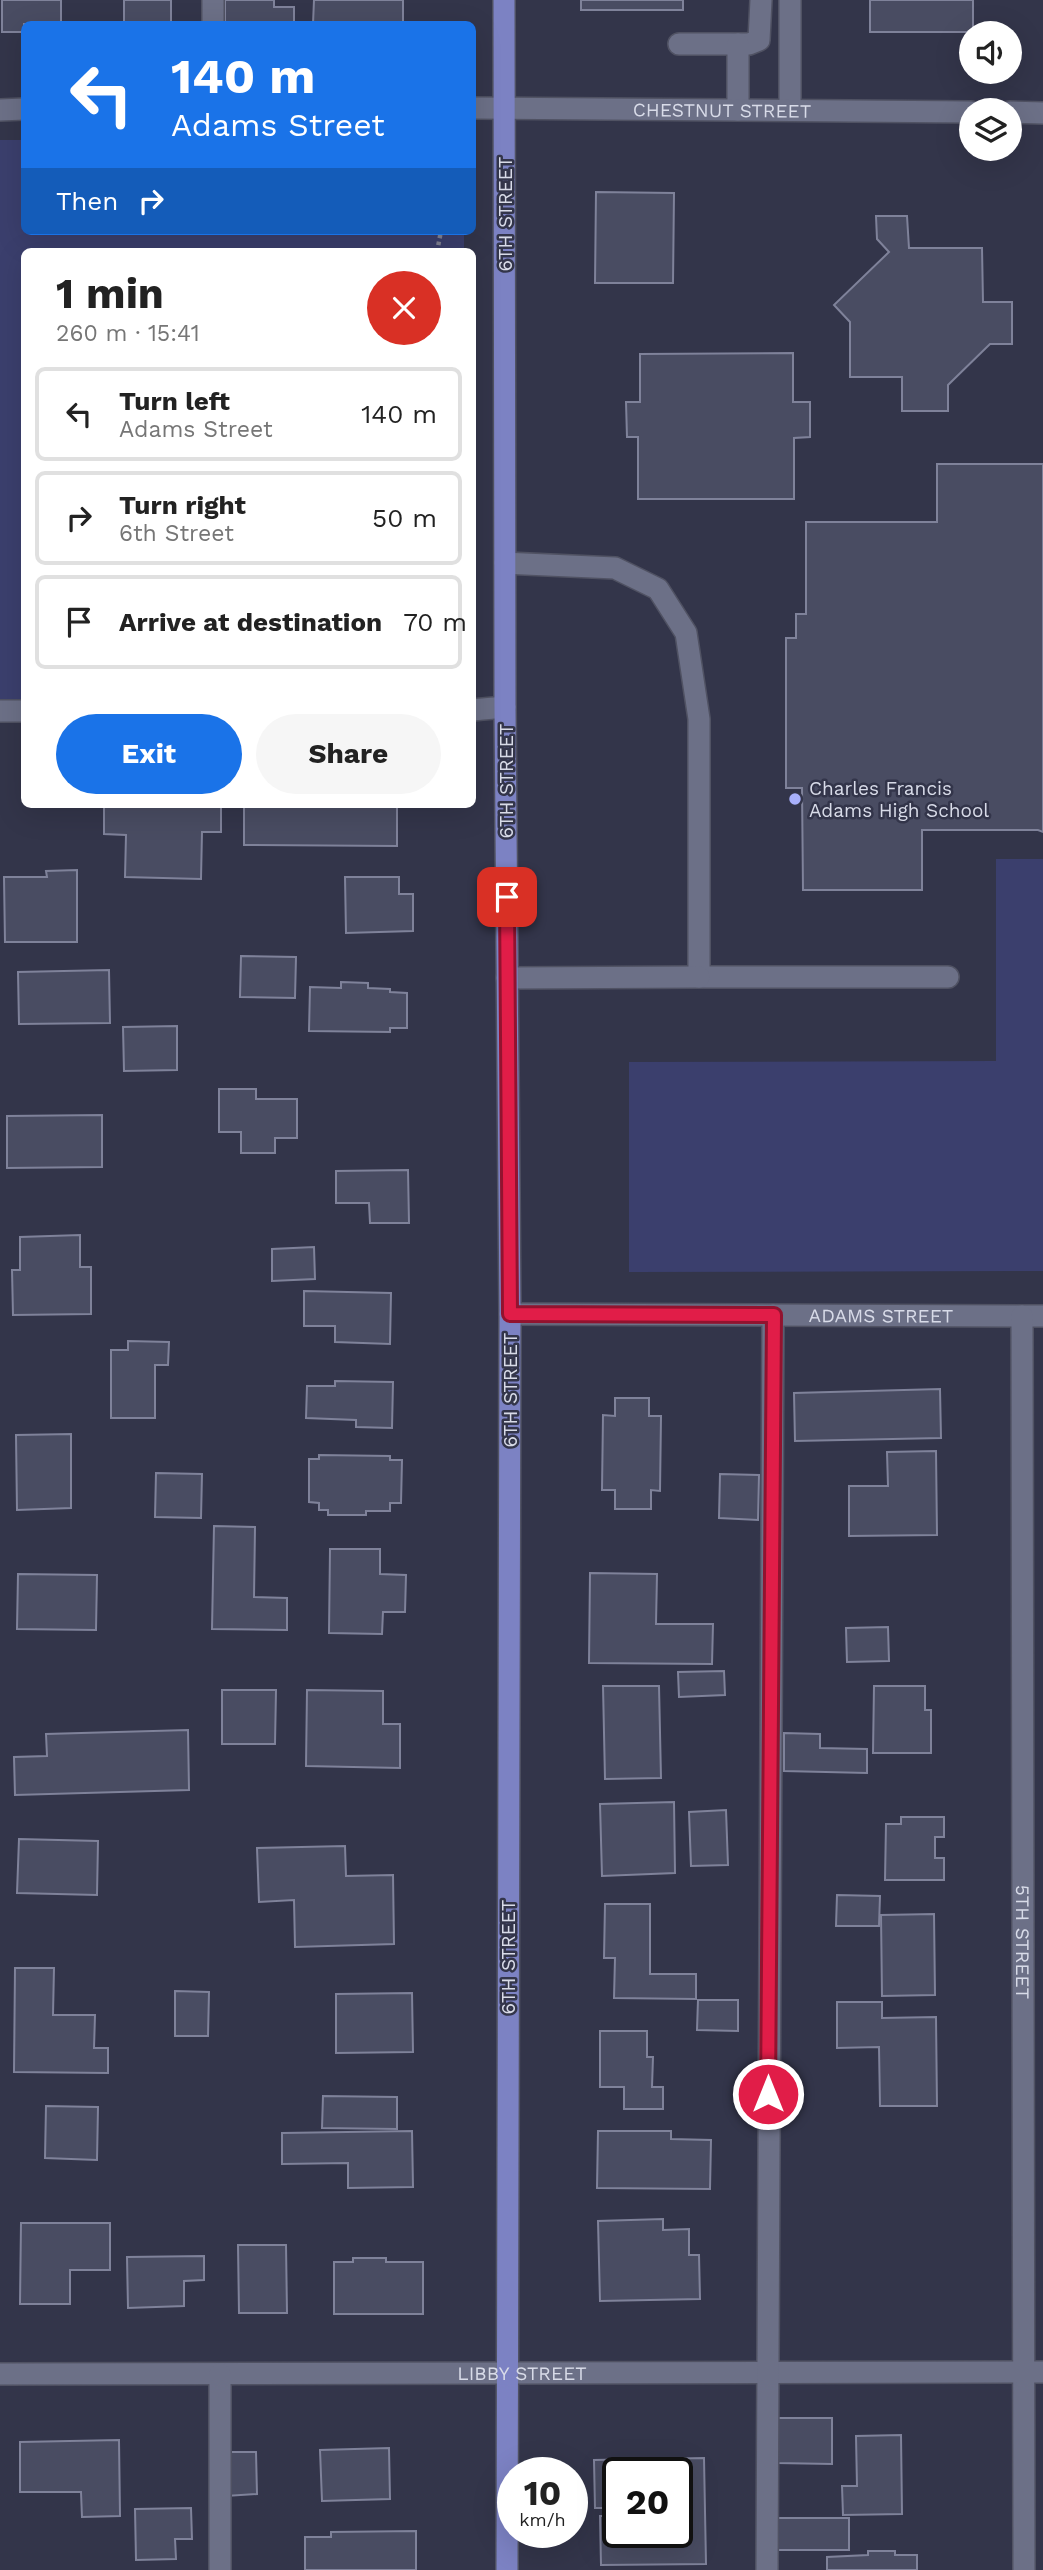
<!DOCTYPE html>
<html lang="en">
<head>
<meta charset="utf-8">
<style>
	body { margin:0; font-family:"Work Sans",sans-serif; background:#f6f6f6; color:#222; height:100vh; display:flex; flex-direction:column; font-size:26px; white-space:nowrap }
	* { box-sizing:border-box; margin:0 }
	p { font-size:23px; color:#767676 }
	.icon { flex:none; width:38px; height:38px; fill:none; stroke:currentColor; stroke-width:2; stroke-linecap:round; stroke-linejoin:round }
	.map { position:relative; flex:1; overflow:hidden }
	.details { position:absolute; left:21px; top:248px; width:455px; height:560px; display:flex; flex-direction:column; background:#fff; border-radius:10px; box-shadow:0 7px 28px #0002 }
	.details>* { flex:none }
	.guide { position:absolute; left:21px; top:21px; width:455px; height:214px; border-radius:10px; box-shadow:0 7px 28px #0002; background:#1a73e8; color:#fff; overflow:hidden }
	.tools { position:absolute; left:959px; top:21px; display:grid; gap:14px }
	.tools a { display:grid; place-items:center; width:63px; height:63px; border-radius:50%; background:#fff; box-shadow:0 7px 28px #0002; font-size:35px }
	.speed { position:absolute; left:497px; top:2457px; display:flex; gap:14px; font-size:35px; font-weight:700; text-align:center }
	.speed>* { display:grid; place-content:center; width:91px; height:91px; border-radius:50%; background:#fff; box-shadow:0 7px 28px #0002; line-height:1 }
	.speed small { font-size:18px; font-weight:400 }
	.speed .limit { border:4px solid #111; border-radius:10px; background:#fff; color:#111 }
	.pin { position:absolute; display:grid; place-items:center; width:60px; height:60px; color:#fff; margin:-30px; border-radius:14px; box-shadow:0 4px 10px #0006 }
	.me { position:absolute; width:77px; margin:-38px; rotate:0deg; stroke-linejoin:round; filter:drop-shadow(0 0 5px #0008) }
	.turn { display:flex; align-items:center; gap:24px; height:147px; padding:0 35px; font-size:32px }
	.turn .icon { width:91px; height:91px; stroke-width:2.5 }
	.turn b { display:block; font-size:49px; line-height:60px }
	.then { display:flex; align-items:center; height:66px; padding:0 35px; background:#0003; gap:14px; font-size:26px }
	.round { display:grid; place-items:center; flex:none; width:74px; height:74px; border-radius:37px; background:#f6f6f6 }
	.overview { display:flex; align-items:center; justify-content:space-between; height:119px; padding:0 35px }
	h1 { font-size:42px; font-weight:700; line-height:52px }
	.primary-button { display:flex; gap:14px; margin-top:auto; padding:14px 35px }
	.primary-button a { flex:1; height:80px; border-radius:42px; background:#1a73e8; color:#fff; font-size:28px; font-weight:700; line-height:80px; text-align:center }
	.primary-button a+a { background:#f6f6f6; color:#222 }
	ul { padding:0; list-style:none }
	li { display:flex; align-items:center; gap:21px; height:94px; margin:0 14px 10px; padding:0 21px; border:4px solid #e0e0e0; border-radius:10px }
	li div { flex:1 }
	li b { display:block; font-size:26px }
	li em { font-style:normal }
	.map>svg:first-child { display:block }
	.green { fill:#3b3f6d }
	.building { fill:#494c62; stroke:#7f829a; stroke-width:2 }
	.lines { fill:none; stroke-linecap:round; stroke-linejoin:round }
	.minor-casing { stroke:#505263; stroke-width:24 }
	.major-casing { stroke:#505263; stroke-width:24 }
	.path { stroke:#808294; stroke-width:4.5; stroke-dasharray:3.5 3.5; stroke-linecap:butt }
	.minor { stroke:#6c7087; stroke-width:21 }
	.major { stroke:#7c82c3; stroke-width:21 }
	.route-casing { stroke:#92132f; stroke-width:18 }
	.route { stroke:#e11d48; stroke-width:12 }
	.poi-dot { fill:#a8b0fc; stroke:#33354a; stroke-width:2.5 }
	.labels { text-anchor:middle; stroke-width:5; stroke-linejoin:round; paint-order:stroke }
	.street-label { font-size:19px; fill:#d8dbe8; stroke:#33354a }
	.poi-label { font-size:19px; fill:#d8dbe8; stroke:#33354a; text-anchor:start }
</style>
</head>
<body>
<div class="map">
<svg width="1043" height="2570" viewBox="0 0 1043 2570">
	<rect width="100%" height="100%" fill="#33354a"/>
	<g class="green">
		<path d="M 0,140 L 24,140 L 24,231 L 464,231 L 464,252 L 24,252 L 24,711 L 0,711 Z"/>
		<path d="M 996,859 L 1043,859 L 1043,1271 L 629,1272 L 629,1062 L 996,1061 Z"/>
	</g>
	<g class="building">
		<path d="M 2,0 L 61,0 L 61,24 L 24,24 L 24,32 L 2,32 Z"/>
		<rect x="124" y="0" width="47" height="24"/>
		<path d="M 225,0 L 274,0 L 274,7 L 294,7 L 294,24 L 225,24 Z"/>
		<path d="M 314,0 L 403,0 L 403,24 L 313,24 Z"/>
		<rect x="581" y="0" width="102" height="10"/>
		<rect x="870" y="0" width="103" height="32"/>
		<path d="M 596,192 L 674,193 L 673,283 L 595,283 Z"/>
		<path d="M 876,216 L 907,216 L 909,248 L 982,248 L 983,302 L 1012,302 L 1012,344 L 990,344 L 948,385 L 948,411 L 902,411 L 902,377 L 850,377 L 850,322 L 834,305 L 889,252 L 877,239 Z"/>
		<path d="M 793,353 L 793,402 L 810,402 L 810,437 L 794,438 L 794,499 L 638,499 L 638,437 L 627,437 L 626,402 L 640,402 L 640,354 Z"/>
		<path d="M 937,464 L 1043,464 L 1043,832 L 1038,830 L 922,830 L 922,890 L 803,890 L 802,788 L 786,788 L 786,638 L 796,638 L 796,614 L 806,614 L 806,522 L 937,522 Z"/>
		<path d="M 104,805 L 221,805 L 221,832 L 202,832 L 201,879 L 125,877 L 126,835 L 104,834 Z"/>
		<path d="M 244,805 L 397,805 L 397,846 L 244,845 Z"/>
		<path d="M 77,870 L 77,942 L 5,942 L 4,877 L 47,877 L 46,871 Z"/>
		<path d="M 345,877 L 399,877 L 399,894 L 413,894 L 413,931 L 346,933 Z"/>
		<path d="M 241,956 L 296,957 L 295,998 L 240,997 Z"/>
		<path d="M 109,970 L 110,1023 L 19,1024 L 18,972 Z"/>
		<path d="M 341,982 L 368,983 L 368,988 L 390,989 L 390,992 L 407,993 L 407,1028 L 390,1028 L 390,1032 L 309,1031 L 310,987 L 341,988 Z"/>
		<path d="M 177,1026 L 177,1070 L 124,1071 L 123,1027 Z"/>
		<path d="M 219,1089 L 256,1089 L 256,1099 L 297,1099 L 297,1138 L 275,1138 L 275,1153 L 241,1153 L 241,1132 L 219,1132 Z"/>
		<path d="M 102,1115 L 102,1167 L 7,1168 L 7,1116 Z"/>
		<path d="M 408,1170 L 409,1223 L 370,1223 L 369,1203 L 336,1203 L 336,1171 Z"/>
		<path d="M 80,1235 L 80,1267 L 91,1267 L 91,1314 L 13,1315 L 12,1270 L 20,1270 L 20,1237 Z"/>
		<path d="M 314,1247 L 315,1279 L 272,1281 L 272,1249 Z"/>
		<path d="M 304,1291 L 391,1293 L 390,1344 L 335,1342 L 335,1326 L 304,1326 Z"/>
		<path d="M 128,1341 L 169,1342 L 168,1365 L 155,1365 L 155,1418 L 111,1418 L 111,1350 L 128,1350 Z"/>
		<path d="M 335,1381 L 393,1382 L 392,1428 L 356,1427 L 356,1420 L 306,1418 L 307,1386 L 335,1386 Z"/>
		<path d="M 940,1389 L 941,1438 L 795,1441 L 794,1393 Z"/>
		<path d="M 615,1398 L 649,1398 L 649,1416 L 661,1416 L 660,1491 L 651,1490 L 651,1509 L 615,1509 L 615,1490 L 602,1490 L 603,1415 L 615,1416 Z"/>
		<path d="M 71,1434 L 71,1508 L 17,1510 L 16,1435 Z"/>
		<path d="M 936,1451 L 937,1535 L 849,1536 L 849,1486 L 888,1486 L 887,1452 Z"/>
		<path d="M 319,1455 L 390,1456 L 390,1460 L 402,1460 L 401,1503 L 390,1503 L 390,1511 L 366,1511 L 366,1515 L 328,1515 L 328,1510 L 319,1510 L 319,1503 L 309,1502 L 309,1459 L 319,1459 Z"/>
		<path d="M 156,1473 L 202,1474 L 201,1518 L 155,1517 Z"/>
		<path d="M 720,1474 L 759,1475 L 758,1520 L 719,1518 Z"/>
		<path d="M 214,1526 L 255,1527 L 254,1597 L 287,1598 L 287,1630 L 212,1629 Z"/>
		<path d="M 330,1549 L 380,1549 L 380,1574 L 406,1575 L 405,1612 L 383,1612 L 382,1634 L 329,1633 Z"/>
		<path d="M 590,1573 L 657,1574 L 656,1624 L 713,1624 L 712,1664 L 589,1663 Z"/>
		<path d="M 18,1574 L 97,1575 L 96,1630 L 17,1629 Z"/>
		<path d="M 888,1627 L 889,1661 L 847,1662 L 846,1628 Z"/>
		<path d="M 724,1671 L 725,1695 L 679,1697 L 678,1672 Z"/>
		<path d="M 603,1686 L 659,1686 L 661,1778 L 605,1779 Z"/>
		<path d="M 874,1686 L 925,1686 L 925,1710 L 931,1710 L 931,1753 L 873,1753 Z"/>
		<path d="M 222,1690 L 276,1690 L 275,1744 L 222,1744 Z"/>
		<path d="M 307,1690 L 383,1691 L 383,1724 L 400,1724 L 400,1768 L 306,1766 Z"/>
		<path d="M 188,1730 L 189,1790 L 15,1795 L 14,1757 L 47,1756 L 46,1734 Z"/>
		<path d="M 784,1733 L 820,1734 L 820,1748 L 867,1749 L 867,1773 L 784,1771 Z"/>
		<path d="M 674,1802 L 675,1873 L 602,1876 L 600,1804 Z"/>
		<path d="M 726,1810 L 728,1865 L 691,1866 L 689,1812 Z"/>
		<path d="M 901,1817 L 944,1817 L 944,1837 L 935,1837 L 935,1858 L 944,1858 L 944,1880 L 885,1880 L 886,1824 L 901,1824 Z"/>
		<path d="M 19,1839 L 98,1841 L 97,1895 L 17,1893 Z"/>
		<path d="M 345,1846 L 346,1876 L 393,1875 L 394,1944 L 295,1947 L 294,1900 L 259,1902 L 257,1848 Z"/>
		<path d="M 837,1895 L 880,1896 L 879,1926 L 836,1926 Z"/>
		<path d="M 605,1904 L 650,1904 L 650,1974 L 696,1974 L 696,1999 L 614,1998 L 615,1958 L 604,1958 Z"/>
		<path d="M 934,1914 L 935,1995 L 882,1996 L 881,1915 Z"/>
		<path d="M 15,1968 L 54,1968 L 53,2015 L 95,2015 L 94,2048 L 108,2048 L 108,2073 L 14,2072 Z"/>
		<path d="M 175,1991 L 209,1992 L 208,2036 L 175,2036 Z"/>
		<path d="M 412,1993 L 413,2052 L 336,2053 L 336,1994 Z"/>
		<path d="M 698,2000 L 738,2000 L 738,2031 L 697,2030 Z"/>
		<path d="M 837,2002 L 882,2002 L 882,2018 L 936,2017 L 937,2106 L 880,2106 L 879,2047 L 837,2048 Z"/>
		<path d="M 600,2031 L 647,2031 L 647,2057 L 653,2057 L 652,2087 L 663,2087 L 663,2109 L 624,2109 L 624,2087 L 600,2087 Z"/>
		<path d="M 323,2096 L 397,2097 L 397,2129 L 322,2128 Z"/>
		<path d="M 46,2106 L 98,2107 L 97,2160 L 45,2158 Z"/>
		<path d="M 412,2131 L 413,2187 L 348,2188 L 348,2163 L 282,2164 L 282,2133 Z"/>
		<path d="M 598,2131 L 671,2131 L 671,2139 L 711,2140 L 710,2189 L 597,2188 Z"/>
		<path d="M 663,2219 L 663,2230 L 689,2229 L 689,2255 L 699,2255 L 700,2299 L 600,2301 L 598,2221 Z"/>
		<path d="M 21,2223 L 110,2223 L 110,2270 L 70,2270 L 70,2304 L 20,2304 Z"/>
		<path d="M 238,2245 L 286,2245 L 287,2313 L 239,2313 Z"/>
		<path d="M 204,2256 L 204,2280 L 184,2281 L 184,2306 L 128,2308 L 127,2257 Z"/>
		<path d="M 353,2258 L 386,2258 L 386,2262 L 423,2262 L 423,2314 L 334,2314 L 334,2262 L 353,2262 Z"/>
		<path d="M 777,2418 L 832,2418 L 832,2464 L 777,2463 Z"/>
		<path d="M 901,2435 L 902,2514 L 843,2515 L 842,2486 L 857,2486 L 856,2436 Z"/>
		<path d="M 119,2440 L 120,2516 L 82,2517 L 81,2492 L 20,2492 L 20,2442 Z"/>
		<path d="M 389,2448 L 390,2499 L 322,2501 L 320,2450 Z"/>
		<path d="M 225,2452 L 256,2452 L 257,2494 L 226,2496 Z"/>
		<path d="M 704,2458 L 706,2564 L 601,2565 L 600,2516 L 618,2516 L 618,2532 L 677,2532 L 677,2473 L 654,2473 L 654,2459 Z"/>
		<path d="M 645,2459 L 645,2473 L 618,2473 L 618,2508 L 595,2508 L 594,2460 Z"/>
		<path d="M 191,2508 L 192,2539 L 175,2539 L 176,2559 L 136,2560 L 135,2509 Z"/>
		<rect x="778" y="2518" width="71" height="32"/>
		<path d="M 416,2531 L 416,2570 L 305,2570 L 305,2537 L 331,2537 L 331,2532 Z"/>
		<path d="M 868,2551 L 895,2551 L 895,2555 L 917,2555 L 917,2570 L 827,2570 L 827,2557 L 868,2555 Z"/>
	</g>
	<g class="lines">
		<defs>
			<g id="minor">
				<path d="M 213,0 L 213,24"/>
				<path d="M 790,0 L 790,110"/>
				<path d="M 679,44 L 749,44 L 759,40 L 761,0"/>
				<path d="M 738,44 L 738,110"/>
				<path id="s1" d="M 472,108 L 971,112"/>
				<path d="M 0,110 L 24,109"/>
				<path d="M 1010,112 L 1043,113"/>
				<path d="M 505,563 L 615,568 L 658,589 L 686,633 L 699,719 L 699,977 L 948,977"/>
				<path d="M 472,710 L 505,707"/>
				<path d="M 0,711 L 24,711"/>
				<path d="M 507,978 L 699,977"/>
				<path id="s2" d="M 510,1314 L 1043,1316"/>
				<path id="s3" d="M 1022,1316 L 1024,2570"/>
				<path id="s4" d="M 0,2374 L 1043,2372"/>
				<path d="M 220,2374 L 220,2570"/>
				<path d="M 767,2570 L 773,1315"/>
			</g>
			<path id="major" d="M 504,0 L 505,707 L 510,1314 L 507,2570"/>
		</defs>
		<use href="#minor" class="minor-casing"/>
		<use href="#major" class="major-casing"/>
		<path class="path" d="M 437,252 L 441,231"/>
		<use href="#minor" class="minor"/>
		<use href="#major" class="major"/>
	</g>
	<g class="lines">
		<defs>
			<path id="route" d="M 507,897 L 510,1314 L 774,1315 L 768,2094"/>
		</defs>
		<use href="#route" class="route-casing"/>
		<use href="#route" class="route"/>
	</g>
	<circle class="poi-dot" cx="795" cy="799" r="7"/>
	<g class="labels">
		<g class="street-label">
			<text dy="7" stroke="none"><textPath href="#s1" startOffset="250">CHESTNUT STREET</textPath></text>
			<text transform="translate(505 214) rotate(-90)" y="7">6TH STREET</text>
			<text transform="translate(506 781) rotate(-90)" y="7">6TH STREET</text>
			<text dy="7" stroke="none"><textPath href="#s2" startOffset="371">ADAMS STREET</textPath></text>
			<text transform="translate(510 1390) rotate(-90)" y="7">6TH STREET</text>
			<text dy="7" stroke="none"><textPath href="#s3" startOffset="626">5TH STREET</textPath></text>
			<text transform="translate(508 1957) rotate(-90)" y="7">6TH STREET</text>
			<text dy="7" stroke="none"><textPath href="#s4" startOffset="522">LIBBY STREET</textPath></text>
		</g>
		<g class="poi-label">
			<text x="809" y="795">Charles Francis<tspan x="809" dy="22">Adams High School</tspan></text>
		</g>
	</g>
</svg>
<div class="tools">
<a><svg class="icon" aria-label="sound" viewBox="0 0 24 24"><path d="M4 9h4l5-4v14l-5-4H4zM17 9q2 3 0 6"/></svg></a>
<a><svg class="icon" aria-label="layers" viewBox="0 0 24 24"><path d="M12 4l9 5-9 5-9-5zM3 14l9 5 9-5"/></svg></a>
</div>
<div class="speed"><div>10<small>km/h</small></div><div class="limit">20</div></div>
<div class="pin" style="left:507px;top:897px;background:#d93025"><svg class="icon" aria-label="arrive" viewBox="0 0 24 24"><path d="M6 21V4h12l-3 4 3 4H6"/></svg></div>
<svg class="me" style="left:768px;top:2094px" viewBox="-20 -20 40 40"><circle r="17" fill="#e11d48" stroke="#fff" stroke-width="3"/><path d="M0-11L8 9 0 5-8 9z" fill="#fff"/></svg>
<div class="guide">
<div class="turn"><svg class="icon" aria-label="left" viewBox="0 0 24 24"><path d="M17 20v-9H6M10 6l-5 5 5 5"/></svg><div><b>140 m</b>Adams Street</div></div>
<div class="then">Then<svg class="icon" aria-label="right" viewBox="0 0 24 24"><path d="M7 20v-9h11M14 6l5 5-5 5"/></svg></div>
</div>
<section class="details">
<div class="overview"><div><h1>1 min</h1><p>260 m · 15:41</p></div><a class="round" style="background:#d93025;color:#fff"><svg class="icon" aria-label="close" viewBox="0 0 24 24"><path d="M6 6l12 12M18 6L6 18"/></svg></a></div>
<ul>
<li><svg class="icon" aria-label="left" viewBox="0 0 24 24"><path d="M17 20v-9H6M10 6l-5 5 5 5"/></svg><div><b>Turn left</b><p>Adams Street</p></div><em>140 m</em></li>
<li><svg class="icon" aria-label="right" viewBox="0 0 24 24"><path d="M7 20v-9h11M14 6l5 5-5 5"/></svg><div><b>Turn right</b><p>6th Street</p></div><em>50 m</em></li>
<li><svg class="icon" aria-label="arrive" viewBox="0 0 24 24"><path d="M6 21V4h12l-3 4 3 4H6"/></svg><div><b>Arrive at destination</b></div><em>70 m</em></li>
</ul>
<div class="primary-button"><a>Exit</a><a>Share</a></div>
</section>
</div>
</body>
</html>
